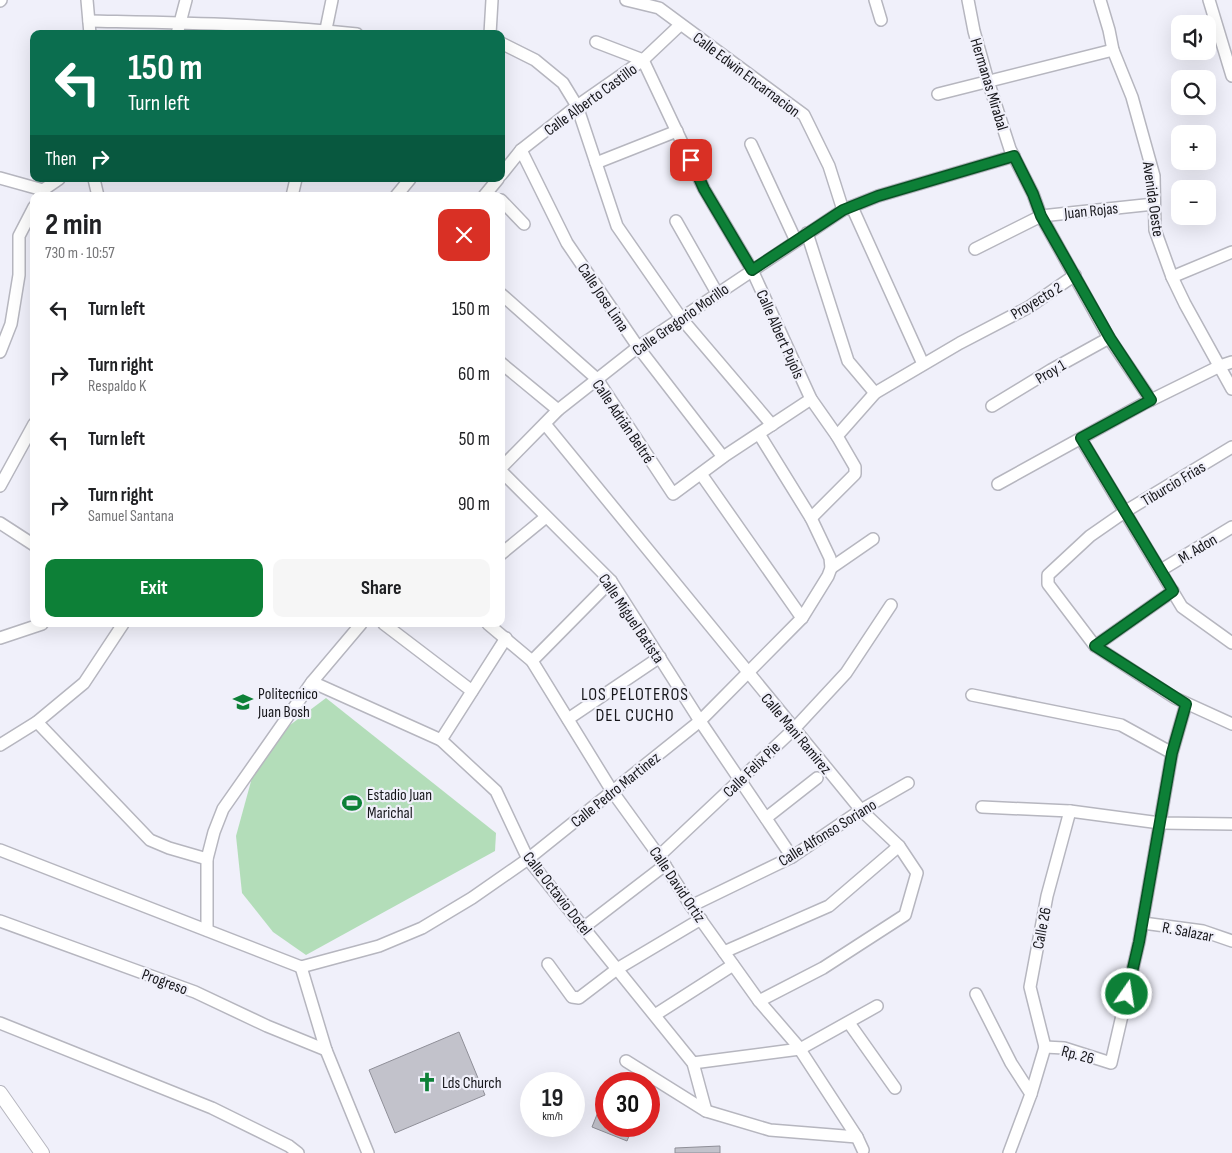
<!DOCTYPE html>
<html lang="en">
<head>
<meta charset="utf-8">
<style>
	body { margin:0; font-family:"Sofia Sans Condensed",sans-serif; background:#f6f6f6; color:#202124; height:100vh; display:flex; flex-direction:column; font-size:19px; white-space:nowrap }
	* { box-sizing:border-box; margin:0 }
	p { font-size:16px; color:#757577 }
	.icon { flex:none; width:28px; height:28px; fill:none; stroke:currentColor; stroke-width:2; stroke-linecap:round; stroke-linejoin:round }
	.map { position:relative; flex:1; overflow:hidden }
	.details { position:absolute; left:30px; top:192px; width:475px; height:435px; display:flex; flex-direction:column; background:#fff; border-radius:10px; box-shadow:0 5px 20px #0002 }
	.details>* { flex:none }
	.guide { position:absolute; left:30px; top:30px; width:475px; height:152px; border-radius:10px; box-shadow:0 5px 20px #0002; background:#0b6e4f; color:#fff; overflow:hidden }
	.tools { position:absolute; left:1171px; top:15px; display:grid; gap:10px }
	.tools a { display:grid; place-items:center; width:45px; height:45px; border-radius:10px; background:#fff; box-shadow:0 5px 20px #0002; font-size:25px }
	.speed { position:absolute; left:520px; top:1072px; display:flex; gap:10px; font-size:25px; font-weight:700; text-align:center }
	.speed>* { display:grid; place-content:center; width:65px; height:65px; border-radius:50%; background:#fff; box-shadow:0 5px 20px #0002; line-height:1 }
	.speed small { font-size:12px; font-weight:400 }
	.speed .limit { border:8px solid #d22; background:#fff; color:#111 }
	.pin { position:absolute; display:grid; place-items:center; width:42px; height:42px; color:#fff; margin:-21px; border-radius:10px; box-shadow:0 2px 8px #0006 }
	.me { position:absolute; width:55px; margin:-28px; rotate:13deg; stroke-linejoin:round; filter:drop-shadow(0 0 4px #0008) }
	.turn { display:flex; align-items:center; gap:18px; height:105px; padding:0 15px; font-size:22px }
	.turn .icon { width:65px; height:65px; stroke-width:2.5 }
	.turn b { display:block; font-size:35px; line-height:42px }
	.then { display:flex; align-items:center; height:48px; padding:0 15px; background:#0003; gap:10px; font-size:19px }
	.round { display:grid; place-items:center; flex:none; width:52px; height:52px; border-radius:10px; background:#f6f6f6 }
	.overview { display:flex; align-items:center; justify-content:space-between; height:85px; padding:0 15px }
	h1 { font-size:30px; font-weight:700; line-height:38px }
	.action { display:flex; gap:10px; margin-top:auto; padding:10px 15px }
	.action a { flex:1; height:58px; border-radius:10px; background:#0d8037; color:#fff; font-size:20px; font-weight:700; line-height:58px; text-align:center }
	.action a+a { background:#f6f6f6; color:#202124 }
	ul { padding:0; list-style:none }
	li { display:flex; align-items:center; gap:15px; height:65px; padding:0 15px }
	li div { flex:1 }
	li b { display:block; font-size:19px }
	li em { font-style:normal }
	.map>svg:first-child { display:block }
	.green { fill:#b3ddb9 }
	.building { fill:#c2c2cb; stroke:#8f8f98 }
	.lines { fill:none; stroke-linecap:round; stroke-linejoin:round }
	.minor-casing { stroke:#b6b6bf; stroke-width:14 }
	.tertiary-casing { stroke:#b6b6bf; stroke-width:16 }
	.minor { stroke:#fff; stroke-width:11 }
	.tertiary { stroke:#fff; stroke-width:14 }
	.route-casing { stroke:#085324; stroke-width:12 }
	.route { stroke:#0d8037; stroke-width:9 }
	.labels { text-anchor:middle; stroke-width:4.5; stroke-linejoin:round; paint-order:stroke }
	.street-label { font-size:16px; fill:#16161a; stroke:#f0f0fa }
	.poi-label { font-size:16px; fill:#16161a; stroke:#f0f0fa; text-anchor:start }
	.neighbourhood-label { font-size:18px; letter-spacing:1px; fill:#16161a; stroke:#f0f0fa }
</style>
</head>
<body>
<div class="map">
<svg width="1232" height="1153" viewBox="0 0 1232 1153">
	<rect width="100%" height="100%" fill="#f0f0fa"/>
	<path class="green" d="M 326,698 L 496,833 L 495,851 L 306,955 L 273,932 L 242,893 L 236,836 L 253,774 L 290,725 Z"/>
	<g class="building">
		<path d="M 459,1032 L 485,1095 L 395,1133 L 369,1070 Z"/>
		<path d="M 604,1097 L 606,1098 L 606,1126 L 633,1126 L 627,1141 L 592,1127 Z"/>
		<path d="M 720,1146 L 720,1153 L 675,1153 L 675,1148 Z"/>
	</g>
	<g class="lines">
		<defs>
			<g id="minor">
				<path d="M 87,0 L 90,34"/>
				<path d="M 626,0 L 659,8 L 804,115 L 829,166 L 843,210"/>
				<path d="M 875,0 L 881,20"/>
				<path d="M 968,0 L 974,31 L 988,81 L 1010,149 L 1033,194 L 1041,216 L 1109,338 L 1151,400"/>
				<path d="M 1100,0 L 1109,30 L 1113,50 L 1132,97 L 1154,176 L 1155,230 L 1172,277 L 1185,304 L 1232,389"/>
				<path d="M 1209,0 L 1232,76"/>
				<path d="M 0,1 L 1,0"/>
				<path d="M 89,21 C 178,23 268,24 357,34"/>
				<path d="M 177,34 L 186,0"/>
				<path d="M 325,34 L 332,0"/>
				<path d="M 490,34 L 492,0"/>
				<path d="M 596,42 L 643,60 L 704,189 L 752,270 L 811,399 L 837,436"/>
				<path d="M 501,43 L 535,60 L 563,83 L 577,106 L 617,226 L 681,318 L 772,425"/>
				<path d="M 938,94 L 1113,50"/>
				<path d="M 751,144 L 796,241"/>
				<path d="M 521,150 L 567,243 L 638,347 L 723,457"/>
				<path d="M 596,163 L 677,131"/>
				<path d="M 501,175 L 521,150 L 577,106 L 643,60 L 680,25"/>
				<path d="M 0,178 L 43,190"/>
				<path d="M 94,179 L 98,196"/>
				<path d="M 40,195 L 43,190 L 59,179"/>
				<path d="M 292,196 L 296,179"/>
				<path d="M 396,196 L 410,179"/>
				<path d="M 484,196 L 498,179"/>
				<path d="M 501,200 L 524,224"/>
				<path d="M 852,207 L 923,364"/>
				<path d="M 676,221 L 717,293"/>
				<path d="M 807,233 L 848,361 L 875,393"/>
				<path d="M 975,249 L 1041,216 L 1154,204"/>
				<path d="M 1172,277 L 1232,252"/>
				<path d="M 501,294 L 597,379 L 673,494 L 723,457 L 811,399"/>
				<path d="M 0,352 L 11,324 L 19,275 L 19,236 L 34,207"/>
				<path d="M 501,363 L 558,410"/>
				<path d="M 992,406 L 1051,370 L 1109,338"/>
				<path d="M 545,424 L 861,810 L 899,846 L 917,873 L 905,915 L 823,968 L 759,1001"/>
				<path d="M 1081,439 L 1182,607 L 1232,643"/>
				<path d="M 1232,447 L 1126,511 L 1090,536 L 1048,575 L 1048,584 L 1095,646 L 1175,698 L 1232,724"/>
				<path d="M 501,468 L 558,410 L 638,347 L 843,210 L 878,196 L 1014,156"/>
				<path d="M 501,471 L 611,581 L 700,721 L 792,857"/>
				<path d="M 701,474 L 802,618"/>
				<path d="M 998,484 L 1143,404 L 1220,366 L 1232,362"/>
				<path d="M 0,486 L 34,424"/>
				<path d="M 811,518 L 855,474 L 855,467 L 837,436 L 875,393 L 960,343 L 1029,307 L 1075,275"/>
				<path d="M 0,523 L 34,545"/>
				<path d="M 501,554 L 546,517"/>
				<path d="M 831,568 L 873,539"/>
				<path d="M 1161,570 L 1232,527"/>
				<path d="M 384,624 L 472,691"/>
				<path d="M 488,624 L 532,661 L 612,791 L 659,856 L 691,906 L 759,1001 L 797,1045 L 857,1137 L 863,1150"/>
				<path d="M 0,638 L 42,624"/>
				<path d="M 1095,646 L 1173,591"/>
				<path d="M 532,661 L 611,581"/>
				<path d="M 312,682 L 441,740 L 496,791 L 528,859 L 693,1063 L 706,1111"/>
				<path d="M 972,695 L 1121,725 L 1172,753"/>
				<path d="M 568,719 L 660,657"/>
				<path d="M 37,722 L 150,840 L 169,848 L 207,859"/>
				<path d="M 441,740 L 506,638"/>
				<path d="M 0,745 L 37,722 L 84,683 L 123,624"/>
				<path d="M 982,807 L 1070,811 L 1160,823 L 1232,824"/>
				<path d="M 766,818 L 817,778"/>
				<path d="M 0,850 L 301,967"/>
				<path d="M 659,856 L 794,729 L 846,673 L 891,605"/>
				<path d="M 691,906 L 792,857 L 861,810 L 908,783"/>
				<path d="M 0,921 L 195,992 L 267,1026 L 326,1050"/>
				<path d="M 1143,923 L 1203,931 L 1232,941"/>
				<path d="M 583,928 L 665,865"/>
				<path d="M 207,930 L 207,859 L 214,832 L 223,809 L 312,682 L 361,624"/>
				<path d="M 724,952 L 829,906 L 899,846"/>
				<path d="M 548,964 L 572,997 L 579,998 L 617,969 L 701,919"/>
				<path d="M 301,967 L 379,946 L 422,928 L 472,898 L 528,859 L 700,721 L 802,618 L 828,576 L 831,568 L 830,558 L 811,518 L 759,434"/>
				<path d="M 301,967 L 326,1050 L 368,1153"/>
				<path d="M 976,994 L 1011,1063 L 1031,1094"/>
				<path d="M 655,1015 L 733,965"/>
				<path d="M 0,1023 L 212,1108 L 289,1146 L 298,1153"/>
				<path d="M 849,1023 L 895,1088"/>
				<path d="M 1045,1047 L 1064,1048 L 1111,1063 L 1139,942 L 1172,753 L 1186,704"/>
				<path d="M 1045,1047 L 1030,987 L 1047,896 L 1070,811"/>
				<path d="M 626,1061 L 706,1111 L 770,1130 L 857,1137"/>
				<path d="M 693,1063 L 800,1049 L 877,1006"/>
				<path d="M 1009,1153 L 1031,1094 L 1045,1047"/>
			</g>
			<path id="tertiary" d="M 0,1093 L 42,1153"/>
		</defs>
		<use href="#minor" class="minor-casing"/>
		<use href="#tertiary" class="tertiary-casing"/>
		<use href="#minor" class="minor"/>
		<use href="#tertiary" class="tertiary"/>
	</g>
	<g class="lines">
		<defs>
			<path id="route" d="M 691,160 L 704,189 L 752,270 L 843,210 L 878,196 L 1014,156 L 1033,194 L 1041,216 L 1110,338 L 1151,400 L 1081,438 L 1173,591 L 1095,646 L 1186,704 L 1172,753 L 1139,942 L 1127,994"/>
		</defs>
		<use href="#route" class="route-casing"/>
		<use href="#route" class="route"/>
	</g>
	<defs>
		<symbol id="school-bare" viewBox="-9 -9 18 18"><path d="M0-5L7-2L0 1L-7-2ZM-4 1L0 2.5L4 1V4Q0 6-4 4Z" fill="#0d8037" stroke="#f0f0fa" stroke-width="2.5" paint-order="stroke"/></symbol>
		<symbol id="stadium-bare" viewBox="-9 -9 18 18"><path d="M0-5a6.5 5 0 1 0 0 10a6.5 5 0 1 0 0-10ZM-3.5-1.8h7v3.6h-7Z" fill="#0d8037" stroke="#f0f0fa" stroke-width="2.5" paint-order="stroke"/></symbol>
		<symbol id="church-bare" viewBox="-9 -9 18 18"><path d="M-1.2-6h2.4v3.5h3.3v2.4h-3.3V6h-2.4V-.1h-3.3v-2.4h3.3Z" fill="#0d8037" stroke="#f0f0fa" stroke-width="2.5" paint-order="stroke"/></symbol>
	</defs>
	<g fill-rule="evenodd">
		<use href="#school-bare" x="229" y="688" width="28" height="28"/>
		<use href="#stadium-bare" x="338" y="789" width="28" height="28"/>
		<use href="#church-bare" x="413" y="1068" width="28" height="28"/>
	</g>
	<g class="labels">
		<g class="street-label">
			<text transform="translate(747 74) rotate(37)" y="6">Calle Edwin Encarnacion</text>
			<text transform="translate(990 84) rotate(73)" y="6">Hermanas Mirabal</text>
			<text transform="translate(590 99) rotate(-36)" y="6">Calle Alberto Castillo</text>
			<text transform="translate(1154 199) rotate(82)" y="6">Avenida Oeste</text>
			<text transform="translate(1091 210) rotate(-6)" y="6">Juan Rojas</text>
			<text transform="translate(604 297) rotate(56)" y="6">Calle Jose Lima</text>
			<text transform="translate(1036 300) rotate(-31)" y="6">Proyecto 2</text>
			<text transform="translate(680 319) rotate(-35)" y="6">Calle Gregorio Morillo</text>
			<text transform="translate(781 334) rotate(66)" y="6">Calle Albert Pujols</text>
			<text transform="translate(1050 371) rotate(-30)" y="6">Proy 1</text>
			<text transform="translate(624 421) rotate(56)" y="6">Calle Adrián Beltré</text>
			<text transform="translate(1173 483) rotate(-31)" y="6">Tiburcio Frias</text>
			<text transform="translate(1197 548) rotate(-31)" y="6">M. Adon</text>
			<text transform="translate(632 618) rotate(56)" y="6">Calle Miguel Batista</text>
			<text transform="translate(797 733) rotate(50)" y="6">Calle Mani Ramirez</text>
			<text transform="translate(751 769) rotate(-44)" y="6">Calle Felix Pie</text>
			<text transform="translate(615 789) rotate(-39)" y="6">Calle Pedro Martinez</text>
			<text transform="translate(827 832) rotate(-32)" y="6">Calle Alfonso Soriano</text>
			<text transform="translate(678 884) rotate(56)" y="6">Calle David Ortiz</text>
			<text transform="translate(558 893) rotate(52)" y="6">Calle Octavio Dotel</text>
			<text transform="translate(1041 928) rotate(-79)" y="6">Calle 26</text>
			<text transform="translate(1188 931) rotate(11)" y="6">R. Salazar</text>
			<text transform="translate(165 981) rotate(20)" y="6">Progreso</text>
			<text transform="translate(1078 1054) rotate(15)" y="6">Rp. 26</text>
		</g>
		<g class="poi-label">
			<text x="258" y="699">Politecnico<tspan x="258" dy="18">Juan Bosh</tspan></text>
			<text x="367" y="800">Estadio Juan<tspan x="367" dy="18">Marichal</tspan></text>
			<text x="442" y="1088">Lds Church</text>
		</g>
		<g class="neighbourhood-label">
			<text x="635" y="700">LOS PELOTEROS<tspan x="635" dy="21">DEL CUCHO</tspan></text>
		</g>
	</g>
</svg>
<div class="tools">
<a><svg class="icon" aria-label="sound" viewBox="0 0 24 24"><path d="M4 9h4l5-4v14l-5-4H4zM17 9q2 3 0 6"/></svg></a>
<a><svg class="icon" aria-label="search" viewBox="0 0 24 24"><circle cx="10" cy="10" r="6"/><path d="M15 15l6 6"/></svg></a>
<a>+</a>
<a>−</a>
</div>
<div class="speed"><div>19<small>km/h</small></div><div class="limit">30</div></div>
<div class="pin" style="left:691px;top:160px;background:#d93025"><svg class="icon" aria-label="arrive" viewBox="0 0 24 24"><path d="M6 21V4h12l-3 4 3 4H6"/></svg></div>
<svg class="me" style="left:1127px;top:994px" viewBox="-20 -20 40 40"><circle r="17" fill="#0d8037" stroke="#fff" stroke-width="3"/><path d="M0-11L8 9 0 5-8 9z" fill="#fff"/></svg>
<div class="guide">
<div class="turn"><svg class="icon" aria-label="left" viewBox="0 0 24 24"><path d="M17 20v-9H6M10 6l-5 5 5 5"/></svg><div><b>150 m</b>Turn left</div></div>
<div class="then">Then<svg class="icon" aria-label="right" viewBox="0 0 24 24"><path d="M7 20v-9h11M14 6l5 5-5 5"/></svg></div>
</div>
<section class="details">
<div class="overview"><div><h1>2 min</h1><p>730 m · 10:57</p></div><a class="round" style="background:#d93025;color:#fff"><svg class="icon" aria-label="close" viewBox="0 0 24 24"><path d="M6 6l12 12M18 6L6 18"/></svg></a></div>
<ul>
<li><svg class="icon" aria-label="left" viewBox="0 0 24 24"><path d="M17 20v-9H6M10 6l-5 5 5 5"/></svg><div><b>Turn left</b></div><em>150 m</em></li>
<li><svg class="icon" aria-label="right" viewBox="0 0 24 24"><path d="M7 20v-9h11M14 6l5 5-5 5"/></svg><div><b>Turn right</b><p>Respaldo K</p></div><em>60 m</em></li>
<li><svg class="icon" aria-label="left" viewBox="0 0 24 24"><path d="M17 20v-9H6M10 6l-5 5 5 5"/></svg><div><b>Turn left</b></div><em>50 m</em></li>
<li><svg class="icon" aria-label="right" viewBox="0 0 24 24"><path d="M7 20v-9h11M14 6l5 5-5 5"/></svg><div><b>Turn right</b><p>Samuel Santana</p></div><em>90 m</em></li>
</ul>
<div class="action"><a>Exit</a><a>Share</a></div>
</section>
</div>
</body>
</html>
